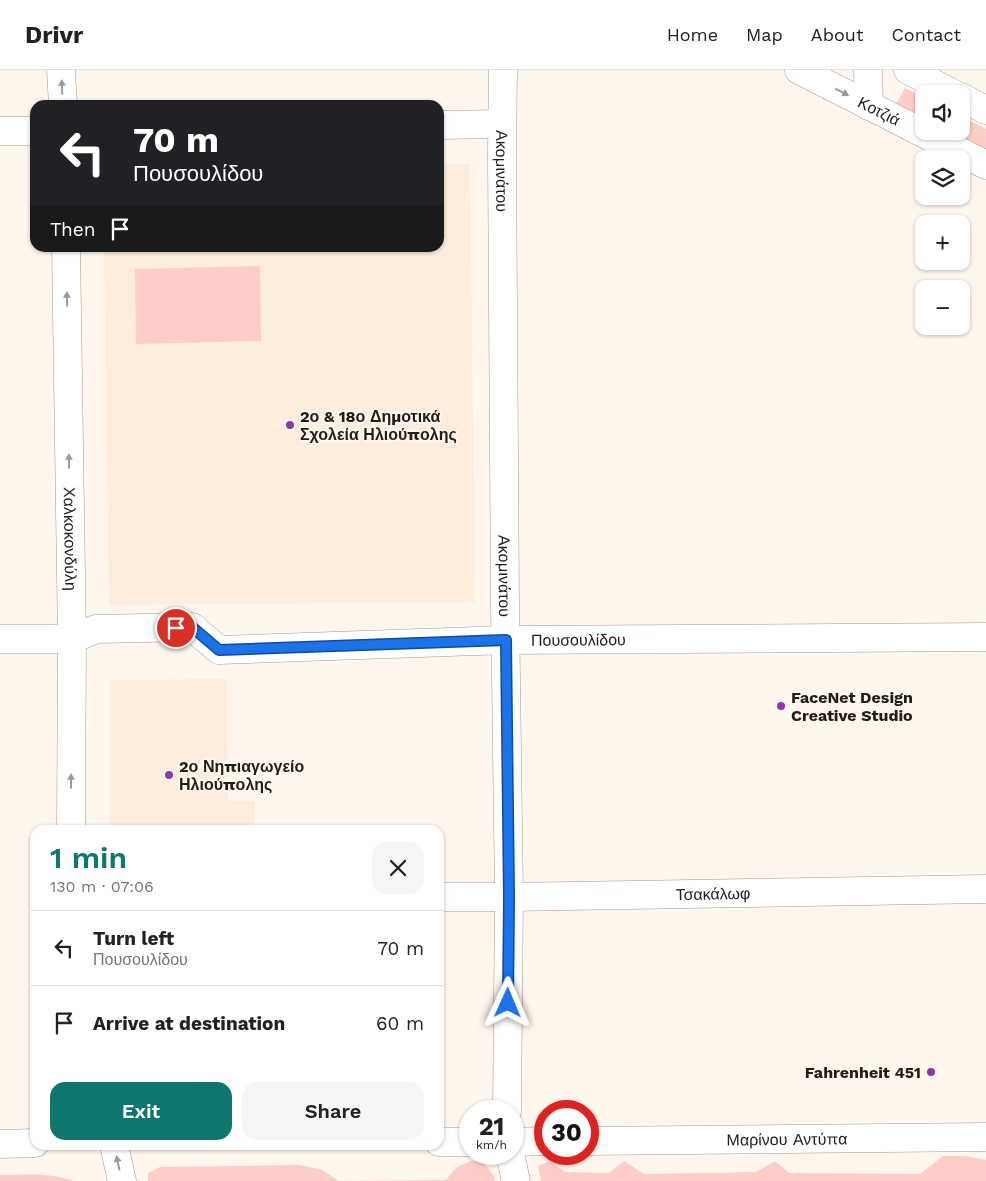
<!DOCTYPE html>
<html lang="en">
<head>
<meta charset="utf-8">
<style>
	body { margin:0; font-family:"Work Sans",sans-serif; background:#f6f6f6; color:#222; height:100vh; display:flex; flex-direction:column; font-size:19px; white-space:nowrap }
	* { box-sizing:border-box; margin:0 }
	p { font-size:16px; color:#767676 }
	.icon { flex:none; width:28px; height:28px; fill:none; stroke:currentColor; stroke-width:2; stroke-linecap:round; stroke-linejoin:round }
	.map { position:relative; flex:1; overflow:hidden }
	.drawer { position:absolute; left:30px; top:755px; width:414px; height:325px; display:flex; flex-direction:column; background:#fff; border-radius:15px; box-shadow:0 1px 4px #0004 }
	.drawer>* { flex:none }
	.hud { position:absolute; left:30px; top:30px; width:414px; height:152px; border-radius:15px; box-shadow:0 1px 4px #0004; background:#202124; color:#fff; overflow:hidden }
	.controls { position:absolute; left:915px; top:15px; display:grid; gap:10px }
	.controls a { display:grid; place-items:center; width:55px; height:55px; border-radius:10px; background:#fff; box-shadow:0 1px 4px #0004; font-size:25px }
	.speed { position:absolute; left:459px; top:1030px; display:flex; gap:10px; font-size:25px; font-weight:700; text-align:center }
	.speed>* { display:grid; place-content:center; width:65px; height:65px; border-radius:50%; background:#fff; box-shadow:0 1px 4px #0004; line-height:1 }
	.speed small { font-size:12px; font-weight:400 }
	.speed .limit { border:8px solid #d22; background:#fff; color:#111 }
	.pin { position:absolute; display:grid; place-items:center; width:42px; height:42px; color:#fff; margin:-21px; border:2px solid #fff; border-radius:50%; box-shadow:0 1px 5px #0007 }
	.me { position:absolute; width:55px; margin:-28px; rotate:1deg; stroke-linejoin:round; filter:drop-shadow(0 0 4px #0008) }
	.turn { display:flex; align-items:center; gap:18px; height:105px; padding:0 20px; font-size:22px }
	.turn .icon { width:65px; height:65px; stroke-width:2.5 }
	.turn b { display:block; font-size:35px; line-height:42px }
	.then { display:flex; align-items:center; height:48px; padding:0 20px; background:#0003; gap:10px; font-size:19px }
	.round { display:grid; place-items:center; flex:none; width:52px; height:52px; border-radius:15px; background:#f6f6f6 }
	.head { display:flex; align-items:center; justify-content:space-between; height:85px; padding:0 20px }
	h1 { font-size:30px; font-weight:600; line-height:38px; color:#0f766e }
	.button { display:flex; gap:10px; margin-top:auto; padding:10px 20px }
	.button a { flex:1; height:58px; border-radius:15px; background:#0f766e; color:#fff; font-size:20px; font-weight:600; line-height:58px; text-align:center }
	.button a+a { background:#f6f6f6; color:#222 }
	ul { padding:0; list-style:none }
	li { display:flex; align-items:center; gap:15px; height:75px; padding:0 20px; border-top:1px solid #e0e0e0 }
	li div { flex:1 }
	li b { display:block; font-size:19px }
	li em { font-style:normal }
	header { display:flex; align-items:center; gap:30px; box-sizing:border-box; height:70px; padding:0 25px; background:#fff; border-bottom:1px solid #e0e0e0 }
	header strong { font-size:24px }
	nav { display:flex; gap:28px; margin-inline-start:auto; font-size:18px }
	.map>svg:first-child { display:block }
	.built { fill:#fdeddc }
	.green { fill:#ffcdc8 }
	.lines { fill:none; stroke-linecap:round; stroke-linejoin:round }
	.minor-casing { stroke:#a3998f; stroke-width:29 }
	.major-casing { stroke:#a3998f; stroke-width:29 }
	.minor { stroke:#fff; stroke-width:28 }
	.major { stroke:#fff; stroke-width:28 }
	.oneway { fill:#9b9a98 }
	.route-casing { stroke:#114b97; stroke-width:12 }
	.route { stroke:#1a73e8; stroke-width:9 }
	.poi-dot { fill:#8c3aa8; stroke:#fff6ed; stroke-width:2 }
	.labels { text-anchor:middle; stroke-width:4.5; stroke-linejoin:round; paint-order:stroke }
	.street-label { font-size:16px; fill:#211e1a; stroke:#fff6ed }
	.poi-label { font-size:16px; font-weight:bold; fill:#211e1a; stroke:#fff6ed; text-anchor:start }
</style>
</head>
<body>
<header>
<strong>Drivr</strong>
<nav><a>Home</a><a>Map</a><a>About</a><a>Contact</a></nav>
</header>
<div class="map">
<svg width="986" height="1111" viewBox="0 0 986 1111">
	<rect width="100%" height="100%" fill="#fff6ed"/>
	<g class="built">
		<path d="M 439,94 L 470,94 L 475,532 L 109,535 L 104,178 L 439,178 Z"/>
		<path d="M 227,609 L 228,731 L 255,731 L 254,760 L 110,760 L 109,610 Z"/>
	</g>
	<g class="green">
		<path d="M 905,18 L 924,27 L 924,48 L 896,34 Z"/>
		<path d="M 961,46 L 986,59 L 986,80 L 950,61 L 961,61 Z"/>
		<path d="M 260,196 L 261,271 L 136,274 L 135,199 Z"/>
		<path d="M 943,1086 L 965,1086 L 986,1090 L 986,1111 L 541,1111 L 538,1096 L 550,1091 L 565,1102 L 609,1103 L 624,1091 L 644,1104 L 756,1102 L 775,1091 L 789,1103 L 920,1104 Z"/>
		<path d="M 471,1091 L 484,1093 L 493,1105 L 495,1111 L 148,1111 L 148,1103 L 160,1097 L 300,1095 L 322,1100 L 339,1111 L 446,1110 L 457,1097 Z"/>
		<path d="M 0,1105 C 24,1105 50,1102 73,1111 L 0,1111 Z"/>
	</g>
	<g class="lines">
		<defs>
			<g id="minor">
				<path d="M 61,0 L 63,35"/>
				<path id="s1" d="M 503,0 L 502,86 L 505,535 L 509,827 L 507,1041"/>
				<path d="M 868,0 L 869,36"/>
				<path d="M 439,55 L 502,54"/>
				<path d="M 0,61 L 35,61"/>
				<path id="s2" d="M 66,178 L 72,569 L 71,760"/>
				<path id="s3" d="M 0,569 L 72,569 L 96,559 L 192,557 L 219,580 L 506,570 L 986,567"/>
				<path id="s4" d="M 439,827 L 509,827 L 986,819"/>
				<path id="s5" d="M 588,1071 L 986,1067"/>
				<path d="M 439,1072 L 470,1072"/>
				<path d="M 512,1072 L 545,1071"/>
				<path d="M 0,1074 L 35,1073"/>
				<path d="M 114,1075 L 122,1111"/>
				<path d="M 510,1084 L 516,1111"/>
			</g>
			<g id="major">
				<path id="s6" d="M 799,0 L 986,95"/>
				<path d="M 908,0 L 954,24"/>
				<path d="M 961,27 L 986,40"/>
			</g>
		</defs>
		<use href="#minor" class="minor-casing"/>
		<use href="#major" class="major-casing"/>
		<use href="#minor" class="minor"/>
		<use href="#major" class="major"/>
	</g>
	<defs><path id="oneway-solid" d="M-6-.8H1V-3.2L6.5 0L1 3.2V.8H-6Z" transform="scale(1.25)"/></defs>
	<g class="oneway">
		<use href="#oneway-solid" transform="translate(62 17) rotate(-92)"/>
		<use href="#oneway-solid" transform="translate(842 22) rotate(27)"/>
		<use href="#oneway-solid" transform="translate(67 229) rotate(-91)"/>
		<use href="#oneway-solid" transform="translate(69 391) rotate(-91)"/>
		<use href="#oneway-solid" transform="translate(71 711) rotate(-90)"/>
		<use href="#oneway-solid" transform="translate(118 1093) rotate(-102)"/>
	</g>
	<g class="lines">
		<defs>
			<path id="route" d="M 176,558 L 192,557 L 219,580 L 506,570 L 509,827 L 508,933"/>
		</defs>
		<use href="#route" class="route-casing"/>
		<use href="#route" class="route"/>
	</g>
	<g class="poi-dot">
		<circle cx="290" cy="355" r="5"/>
		<circle cx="781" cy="636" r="5"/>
		<circle cx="169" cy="705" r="5"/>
		<circle cx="931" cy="1002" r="5"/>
	</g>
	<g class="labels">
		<g class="street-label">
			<text dy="6" stroke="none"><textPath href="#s6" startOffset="90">Κοτζιά</textPath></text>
			<text dy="6" stroke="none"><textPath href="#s1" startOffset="101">Ακομινάτου</textPath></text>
			<text dy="6" stroke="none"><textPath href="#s2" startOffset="291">Χαλκοκονδύλη</textPath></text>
			<text dy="6" stroke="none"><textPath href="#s1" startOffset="506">Ακομινάτου</textPath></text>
			<text dy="6" stroke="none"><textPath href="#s3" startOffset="589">Πουσουλίδου</textPath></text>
			<text dy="6" stroke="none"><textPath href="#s4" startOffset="274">Τσακάλωφ</textPath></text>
			<text dy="6" stroke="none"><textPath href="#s5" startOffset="199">Μαρίνου Αντύπα</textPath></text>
		</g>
		<g class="poi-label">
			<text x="300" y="352">2ο &amp; 18ο Δημοτικά<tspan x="300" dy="18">Σχολεία Ηλιούπολης</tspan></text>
			<text x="791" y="633">FaceNet Design<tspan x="791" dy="18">Creative Studio</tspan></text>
			<text x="179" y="702">2ο Νηπιαγωγείο<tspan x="179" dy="18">Ηλιούπολης</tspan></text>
			<text x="921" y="1008" text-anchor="end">Fahrenheit 451</text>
		</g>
	</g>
</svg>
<div class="controls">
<a><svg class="icon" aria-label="sound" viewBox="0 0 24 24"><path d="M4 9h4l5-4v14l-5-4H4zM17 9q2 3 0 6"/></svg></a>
<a><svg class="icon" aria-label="layers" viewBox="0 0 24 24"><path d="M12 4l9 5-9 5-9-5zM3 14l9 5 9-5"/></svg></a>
<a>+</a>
<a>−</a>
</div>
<div class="speed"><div>21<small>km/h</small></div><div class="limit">30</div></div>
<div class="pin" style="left:176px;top:558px;background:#d93025"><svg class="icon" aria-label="arrive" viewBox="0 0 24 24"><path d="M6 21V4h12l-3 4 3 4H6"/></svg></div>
<svg class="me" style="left:508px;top:933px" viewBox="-20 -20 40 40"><path d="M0-17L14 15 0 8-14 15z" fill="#1a73e8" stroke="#fff" stroke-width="4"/></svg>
<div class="hud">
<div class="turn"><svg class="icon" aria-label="left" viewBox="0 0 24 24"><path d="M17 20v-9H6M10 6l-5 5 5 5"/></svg><div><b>70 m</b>Πουσουλίδου</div></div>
<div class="then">Then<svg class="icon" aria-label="arrive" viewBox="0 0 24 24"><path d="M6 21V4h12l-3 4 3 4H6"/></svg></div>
</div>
<section class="drawer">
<div class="head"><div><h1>1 min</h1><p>130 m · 07:06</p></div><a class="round"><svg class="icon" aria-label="close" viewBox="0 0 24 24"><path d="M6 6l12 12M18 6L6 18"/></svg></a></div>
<ul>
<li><svg class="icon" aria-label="left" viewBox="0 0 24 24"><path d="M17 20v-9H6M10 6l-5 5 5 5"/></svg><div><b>Turn left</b><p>Πουσουλίδου</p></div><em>70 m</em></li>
<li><svg class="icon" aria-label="arrive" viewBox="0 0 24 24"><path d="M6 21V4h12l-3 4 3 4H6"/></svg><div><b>Arrive at destination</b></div><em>60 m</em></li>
</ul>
<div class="button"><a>Exit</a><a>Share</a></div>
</section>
</div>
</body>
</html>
